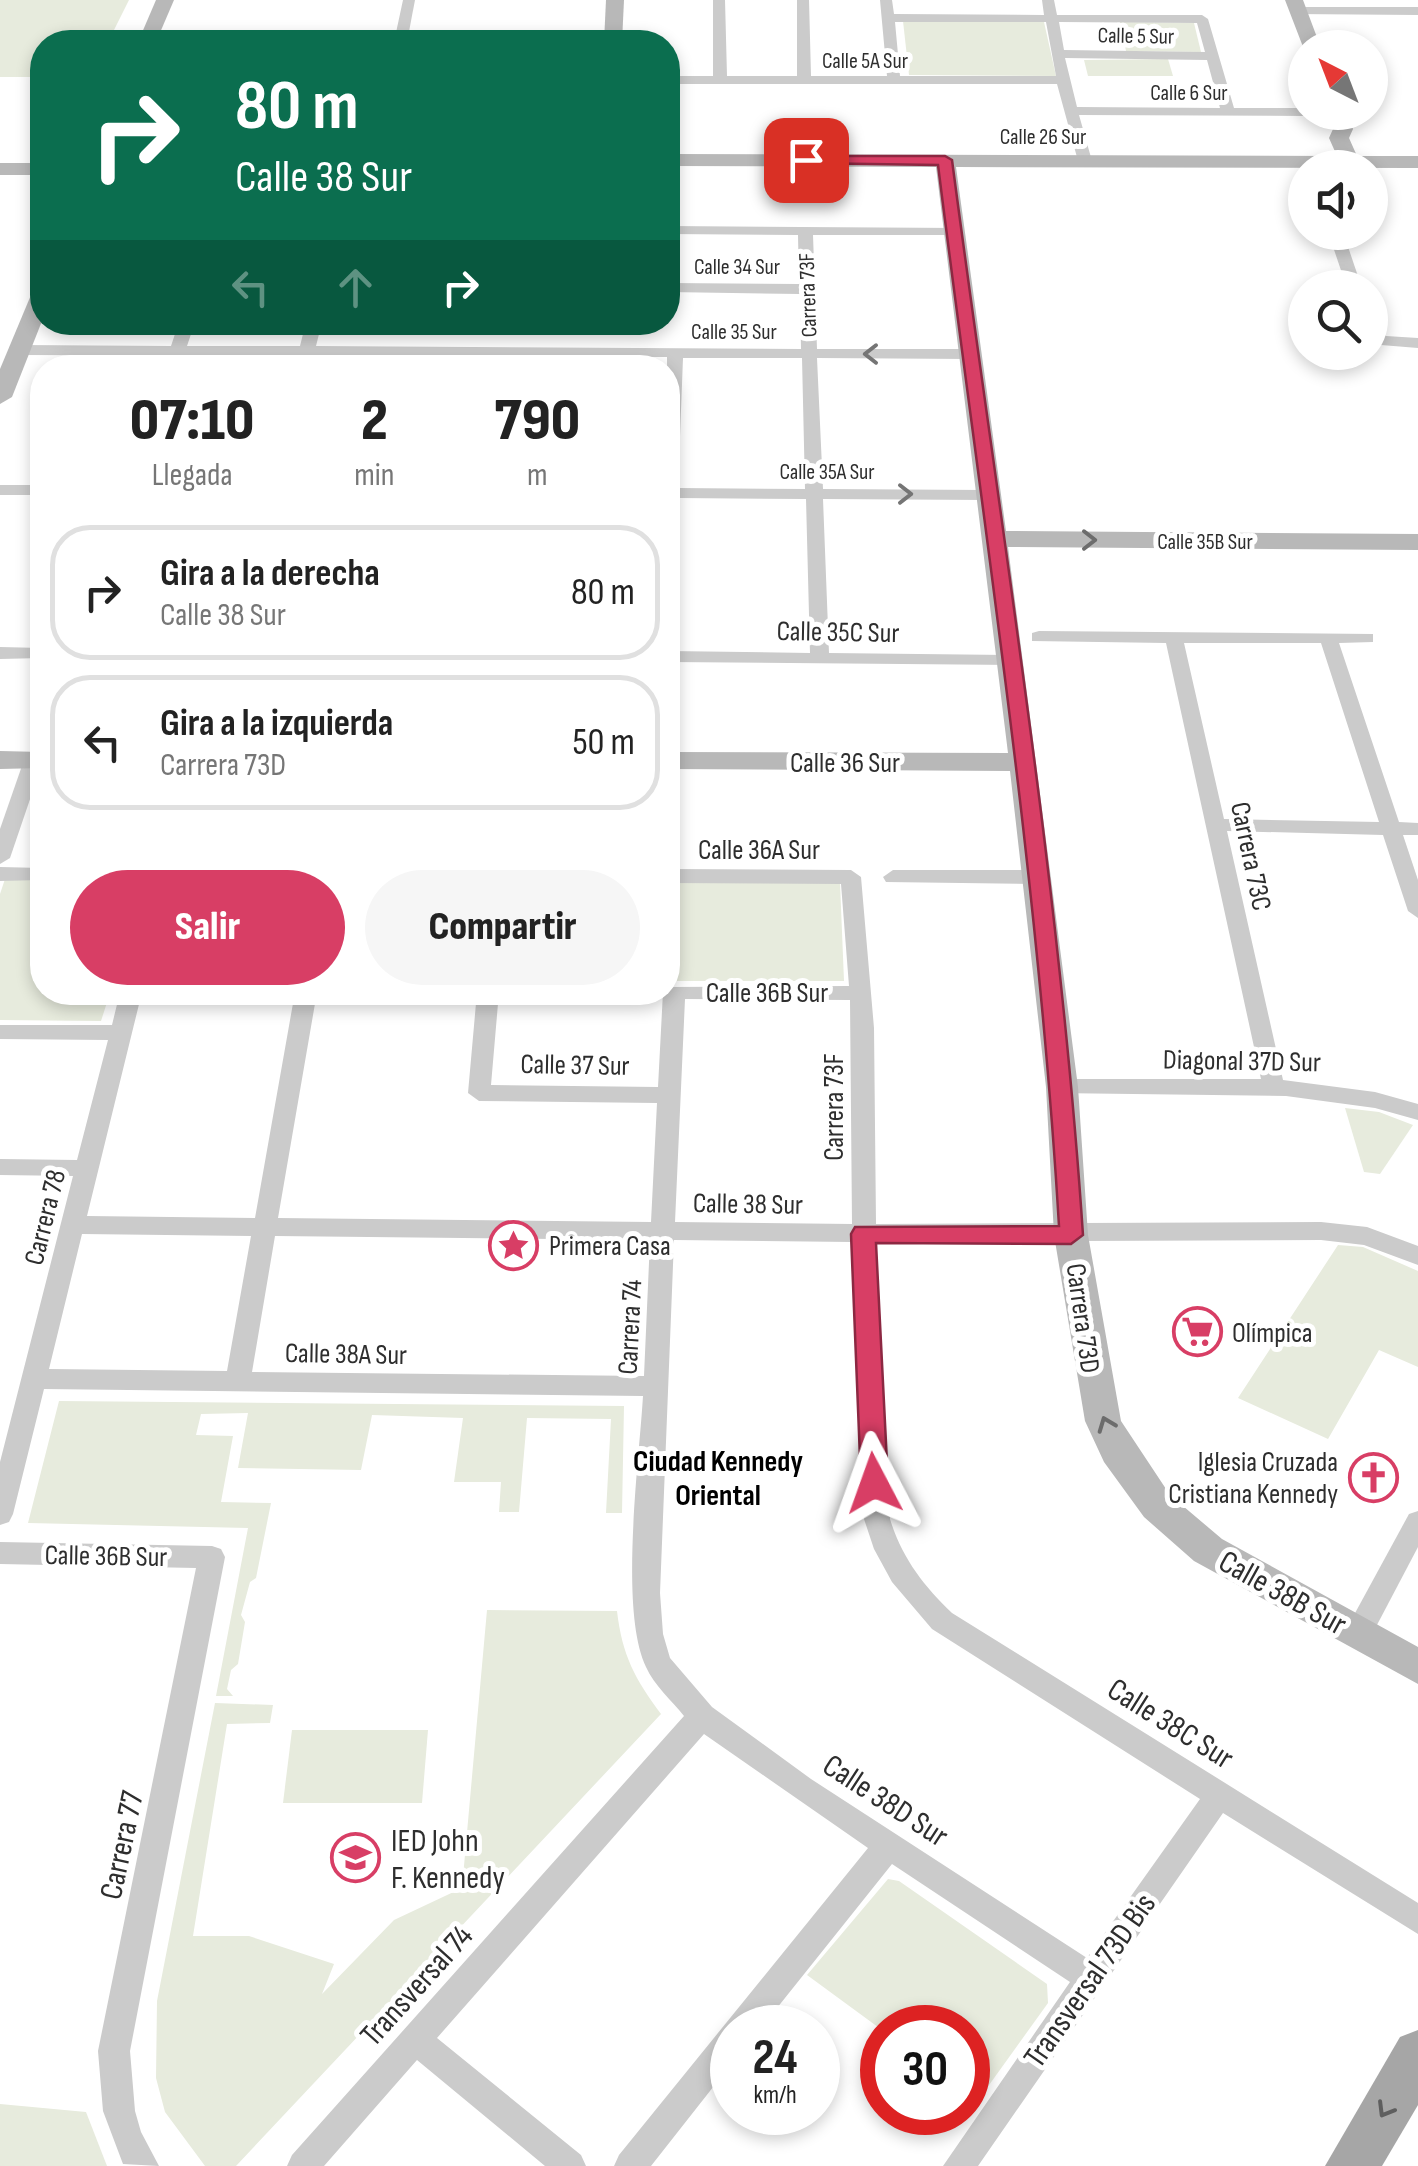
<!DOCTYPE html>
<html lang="es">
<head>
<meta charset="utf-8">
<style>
	body { margin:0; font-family:"Sofia Sans Condensed",sans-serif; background:#f6f6f6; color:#222; height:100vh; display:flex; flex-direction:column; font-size:38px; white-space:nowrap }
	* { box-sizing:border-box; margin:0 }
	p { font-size:32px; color:#767676 }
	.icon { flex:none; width:55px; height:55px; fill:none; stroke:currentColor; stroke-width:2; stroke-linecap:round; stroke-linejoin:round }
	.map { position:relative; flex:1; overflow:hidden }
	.panel { position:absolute; left:30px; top:355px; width:650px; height:650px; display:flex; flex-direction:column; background:#fff; border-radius:40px; box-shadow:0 5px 15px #0003 }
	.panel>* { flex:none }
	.hud { position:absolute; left:30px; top:30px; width:650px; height:305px; border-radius:40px; box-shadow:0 5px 15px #0003; background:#0b6e4f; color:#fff; overflow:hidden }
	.needle { width:65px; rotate:318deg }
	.buttons { position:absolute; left:1288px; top:30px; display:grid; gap:20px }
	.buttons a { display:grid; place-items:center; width:100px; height:100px; border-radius:50%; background:#fff; box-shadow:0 5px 15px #0003; font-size:50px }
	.speed { position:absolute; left:710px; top:2005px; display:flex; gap:20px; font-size:50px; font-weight:700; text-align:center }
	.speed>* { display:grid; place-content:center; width:130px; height:130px; border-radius:50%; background:#fff; box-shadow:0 5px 15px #0003; line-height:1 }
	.speed small { font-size:25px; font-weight:400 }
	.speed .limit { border:15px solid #d22; background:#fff; color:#111 }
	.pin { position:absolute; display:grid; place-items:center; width:85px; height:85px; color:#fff; margin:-42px; border-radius:20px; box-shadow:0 5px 15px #0006 }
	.me { position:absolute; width:110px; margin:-55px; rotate:356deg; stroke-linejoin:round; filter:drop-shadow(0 0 8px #0008) }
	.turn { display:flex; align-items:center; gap:35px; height:210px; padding:0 40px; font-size:45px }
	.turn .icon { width:130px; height:130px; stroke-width:2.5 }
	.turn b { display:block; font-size:70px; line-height:85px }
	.lanes { display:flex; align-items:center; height:95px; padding:0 40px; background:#0003; justify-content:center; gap:50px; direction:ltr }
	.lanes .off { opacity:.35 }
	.eta { display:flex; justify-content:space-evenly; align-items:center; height:170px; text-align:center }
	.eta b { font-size:60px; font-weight:800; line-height:70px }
	.cta { display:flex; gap:20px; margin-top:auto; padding:20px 40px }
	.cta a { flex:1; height:115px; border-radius:60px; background:#d83e65; color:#fff; font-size:40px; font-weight:800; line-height:115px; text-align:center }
	.cta a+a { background:#f6f6f6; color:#222 }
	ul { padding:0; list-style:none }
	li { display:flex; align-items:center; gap:30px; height:135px; margin:0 20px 15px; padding:0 20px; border:5px solid #e0e0e0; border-radius:40px }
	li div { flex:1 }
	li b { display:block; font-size:38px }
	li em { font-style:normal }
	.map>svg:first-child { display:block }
	.green { fill:#e7ebdd }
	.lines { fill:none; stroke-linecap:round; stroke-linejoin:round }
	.street { fill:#cbcbcb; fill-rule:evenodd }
	.secondary { fill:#b8b8b8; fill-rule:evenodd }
	.primary { fill:#a6a6a6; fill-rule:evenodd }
	.oneway { stroke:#757575 }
	.oneway2 { stroke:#6c6c6c }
	.oneway3 { stroke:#5e5e5e }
	.route { fill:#d83e65; stroke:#8c2842; stroke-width:2.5 }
	.labels { text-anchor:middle; stroke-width:10; stroke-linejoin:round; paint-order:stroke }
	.far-street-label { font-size:22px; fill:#2e2e2e; stroke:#fff }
	.street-label { font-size:28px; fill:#2e2e2e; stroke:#fff }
	.poi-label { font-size:28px; fill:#2e2e2e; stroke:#fff; text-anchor:start }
	.neighbourhood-label { font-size:30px; font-weight:bold; fill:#000; stroke:#fff }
	.near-street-label { font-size:32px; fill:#2e2e2e; stroke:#fff }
	.near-poi-label { font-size:32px; fill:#2e2e2e; stroke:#fff; text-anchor:start }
</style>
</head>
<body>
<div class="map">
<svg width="1418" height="2166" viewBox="0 0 1418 2166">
	<rect width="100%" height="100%" fill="#fff"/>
	<g class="green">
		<path d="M 0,0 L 129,0 L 108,42 L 42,42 L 42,77 L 0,77 Z"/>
		<path d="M 903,21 L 1044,22 L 1056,76 L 909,75 Z"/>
		<path d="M 1120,22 L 1194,23 L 1201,52 L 1126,51 Z"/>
		<path d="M 1168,59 L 1173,76 L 1088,76 L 1084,60 Z"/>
		<path d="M 5,879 L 42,880 L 42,992 L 110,993 L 101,1021 L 0,1020 L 0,894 Z"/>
		<path d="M 668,882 L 840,883 L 844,981 L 668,981 Z"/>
		<path d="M 1345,1108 L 1379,1112 L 1413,1125 L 1380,1174 L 1364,1172 Z"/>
		<path d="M 1338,1245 L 1363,1247 L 1418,1271 L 1418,1367 L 1379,1350 L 1328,1439 L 1238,1398 Z"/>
		<path d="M 59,1401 L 624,1406 L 622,1513 L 606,1513 L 611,1419 L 527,1418 L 519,1512 L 499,1512 L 501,1482 L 454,1482 L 463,1418 L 372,1415 L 361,1470 L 238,1468 L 248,1413 L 201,1414 L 196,1435 L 233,1436 L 221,1502 L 271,1503 L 256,1578 L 250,1582 L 241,1615 L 245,1622 L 238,1664 L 231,1670 L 227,1689 L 233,1696 L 216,1696 L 248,1528 L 28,1523 Z"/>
		<path d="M 487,1610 L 617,1611 C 622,1655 635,1679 661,1714 L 236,2166 L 205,2166 L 165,2112 L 156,2078 L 157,2001 L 215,1703 L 273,1705 L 270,1723 L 227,1724 L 193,1936 L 249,1936 L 334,1964 L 322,1994 L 394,1920 L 462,1888 Z"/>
		<path d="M 292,1730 L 428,1730 L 422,1803 L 283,1803 Z"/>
		<path d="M 888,1879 L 899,1881 L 1047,1984 L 1048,2003 L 979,2099 L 968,2091 L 968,2028 L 882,2030 L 807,1975 Z"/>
		<path d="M 0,2104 L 86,2112 L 107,2166 L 0,2166 Z"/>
	</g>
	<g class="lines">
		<g class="street">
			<path d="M 403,0 L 415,0 L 407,42 L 394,42 Z"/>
			<path d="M 713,0 L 725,0 L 727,76 L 797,76 L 797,0 L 809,0 L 811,76 L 887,76 L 880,0 L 892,0 L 894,14 L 1044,15 L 1042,0 L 1054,0 L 1057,15 L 1202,15 L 1208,19 L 1234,108 L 1305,108 L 1305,112 L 1311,112 L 1305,116 L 1079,115 L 1092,161 L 1085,165 L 1078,161 L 1057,84 L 668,84 L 668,76 L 713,76 ZM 895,22 L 1046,22 L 1056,76 L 900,76 ZM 1059,22 L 1197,23 L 1205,52 L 1064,50 ZM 1065,58 L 1207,60 L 1220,108 L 1077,107 Z"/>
			<path d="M 1298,7 L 1418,7 L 1418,15 L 1293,14 L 1293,8 Z"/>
			<path d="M 668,226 L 959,228 L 959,234 L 954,235 L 813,235 L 817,349 L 969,349 L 977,354 L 969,359 L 817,358 L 823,489 L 986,490 L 995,495 L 986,500 L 823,499 L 829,653 L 1008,655 L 1015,657 L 1015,665 L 668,662 L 668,651 L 810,653 L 806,499 L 678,498 L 677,538 L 668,543 L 667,357 L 313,356 L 310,368 L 294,368 L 297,356 L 20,355 L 12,350 L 20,345 L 171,346 L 179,322 L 195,322 L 187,346 L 300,346 L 306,322 L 322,322 L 316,346 L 801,349 L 800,294 L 668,292 L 668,283 L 799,284 L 798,235 L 668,234 ZM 683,358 L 802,358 L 805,489 L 678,488 Z"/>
			<path d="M 1328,232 L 1343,232 L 1362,288 L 1347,288 Z"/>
			<path d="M 1370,324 L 1386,336 L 1418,338 L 1418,348 L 1381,345 L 1370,338 Z"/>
			<rect x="0" y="485" width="42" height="10"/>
			<path d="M 1039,631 L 1373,634 L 1373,642 L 1339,643 L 1399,822 L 1418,823 L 1418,835 L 1403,835 L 1418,880 L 1418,918 L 1408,911 L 1383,835 L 1227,831 L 1283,1080 L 1375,1092 L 1418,1104 L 1418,1120 L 1375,1108 L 1286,1096 L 1054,1093 L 1051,1087 L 1062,1079 L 1261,1079 L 1166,643 L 1032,641 L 1032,633 ZM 1184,643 L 1321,643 L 1379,822 L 1224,819 Z"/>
			<path d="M 0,647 L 42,648 L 42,658 L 0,659 Z"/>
			<path d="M 34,754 L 41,756 L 42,764 L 10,858 L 0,864 L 0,829 L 24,760 Z"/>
			<path d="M 0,867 L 42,868 L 42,880 L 0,881 Z"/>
			<path d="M 668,869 L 851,870 L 861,877 L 874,1028 L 876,1224 L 1321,1222 L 1367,1227 L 1418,1246 L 1418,1265 L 1364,1245 L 1321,1240 L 876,1242 L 890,1519 C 902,1558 923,1585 952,1613 L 1418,1903 L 1418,1934 L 1223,1813 L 978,2166 L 943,2166 L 1070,1982 L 892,1864 L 761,2028 L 732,2028 L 732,2063 L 651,2166 L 614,2166 L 619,2155 L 868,1848 L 704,1734 L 437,2038 L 581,2155 L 586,2166 L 545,2166 L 417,2060 L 324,2166 L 287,2166 L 292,2155 L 684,1716 C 672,1701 654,1685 646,1667 C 619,1610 639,1463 643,1396 L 44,1389 L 13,1514 L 9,1522 L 0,1525 L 0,1462 L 73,1176 L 0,1175 L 0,1159 L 77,1160 L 108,1040 L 0,1039 L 0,1025 L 112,1025 L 120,992 L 142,992 L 87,1216 L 255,1218 L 295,992 L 317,992 L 278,1218 L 651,1222 L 657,1103 L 479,1101 L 468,1093 L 477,992 L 499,992 L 491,1085 L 658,1087 L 663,992 L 668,992 L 668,987 L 849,986 L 841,884 L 668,883 ZM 685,999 L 850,1000 L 852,1224 L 675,1222 ZM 82,1234 L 251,1236 L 227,1371 L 49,1369 ZM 275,1236 L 650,1240 L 644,1376 L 252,1372 ZM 674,1240 L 852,1242 L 864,1519 L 874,1549 L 892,1582 L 932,1629 L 1200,1799 L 1087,1958 L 811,1779 L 712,1707 L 670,1658 L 663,1634 L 660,1593 Z"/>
			<path d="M 893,870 L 1038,870 L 1048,877 L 1038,884 L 886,882 L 883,877 Z"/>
			<path d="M 1418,1511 L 1418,1547 L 1368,1642 L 1358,1646 L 1348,1642 L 1344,1634 L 1348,1626 L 1409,1514 Z"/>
			<path d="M 0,1542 L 212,1546 L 221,1549 L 225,1557 L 130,2051 L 135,2111 L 141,2132 L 159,2166 L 123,2164 L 103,2111 L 98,2051 L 196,1568 L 0,1564 Z"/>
		</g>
		<g class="secondary">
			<path d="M 156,0 L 174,0 L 156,42 L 138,42 Z"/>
			<path d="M 606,0 L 624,0 L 622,42 L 604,42 Z"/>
			<path d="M 1285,0 L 1303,0 L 1321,48 L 1305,48 L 1305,52 Z"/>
			<path d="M 1327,112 L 1347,112 L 1353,129 L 1349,138 L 1357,156 L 1418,156 L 1418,168 L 956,167 L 1006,531 L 1418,534 L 1418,550 L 1008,547 L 1078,1087 L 1088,1235 L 1121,1421 L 1170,1495 L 1222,1539 L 1418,1647 L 1418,1684 L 1194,1561 L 1144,1517 L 1104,1462 L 1085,1421 L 1054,1235 L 1046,1087 L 1010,771 L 668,769 L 668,752 L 1008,753 L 936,167 L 668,166 L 668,154 L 1337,156 L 1329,138 L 1333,129 Z"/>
			<rect x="0" y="163" width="42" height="12"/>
			<path d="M 42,288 L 42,321 L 12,397 L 0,404 L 0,369 L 31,295 Z"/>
			<path d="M 0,751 L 42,752 L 42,768 L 0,769 Z"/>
		</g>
		<path class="primary" d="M 1418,2030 L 1418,2105 L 1382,2166 L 1325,2166 L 1400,2037 Z"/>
	</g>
	<defs><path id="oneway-chevron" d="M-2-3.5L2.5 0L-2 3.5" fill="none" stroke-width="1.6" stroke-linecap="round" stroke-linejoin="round" transform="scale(2.5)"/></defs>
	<g class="oneway">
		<use href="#oneway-chevron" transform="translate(871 354) rotate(-180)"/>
		<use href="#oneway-chevron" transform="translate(905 494)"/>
	</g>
	<g class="oneway2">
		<use href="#oneway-chevron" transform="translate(1089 540)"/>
		<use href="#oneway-chevron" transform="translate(1106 1424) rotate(-111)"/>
	</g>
	<use class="oneway3" href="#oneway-chevron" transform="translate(1385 2110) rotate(121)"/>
	<path class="route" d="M 806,156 L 945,156 L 952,160 C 999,518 1059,876 1083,1235 L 1071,1244 L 876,1243 L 888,1483 L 874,1493 L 861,1483 L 851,1234 L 855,1227 L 1059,1226 C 1038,871 982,517 938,165 L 800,163 Z"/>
	<defs>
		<symbol id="sight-ring" viewBox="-11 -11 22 22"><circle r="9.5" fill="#fff" stroke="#d83e65" stroke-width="1.5"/><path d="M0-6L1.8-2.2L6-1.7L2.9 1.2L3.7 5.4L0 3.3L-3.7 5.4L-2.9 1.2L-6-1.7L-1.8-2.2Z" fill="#d83e65"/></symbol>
		<symbol id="supermarket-ring" viewBox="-11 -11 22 22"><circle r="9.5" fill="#fff" stroke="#d83e65" stroke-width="1.5"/><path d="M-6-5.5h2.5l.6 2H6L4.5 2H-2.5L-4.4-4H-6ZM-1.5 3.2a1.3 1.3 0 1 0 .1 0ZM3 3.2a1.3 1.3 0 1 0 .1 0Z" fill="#d83e65"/></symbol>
		<symbol id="church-ring" viewBox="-11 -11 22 22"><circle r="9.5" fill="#fff" stroke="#d83e65" stroke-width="1.5"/><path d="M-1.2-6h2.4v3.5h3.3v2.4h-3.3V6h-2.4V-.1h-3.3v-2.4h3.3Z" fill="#d83e65"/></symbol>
		<symbol id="school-ring" viewBox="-11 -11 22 22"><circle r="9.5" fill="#fff" stroke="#d83e65" stroke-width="1.5"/><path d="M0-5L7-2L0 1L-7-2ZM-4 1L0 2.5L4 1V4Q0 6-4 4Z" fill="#d83e65"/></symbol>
	</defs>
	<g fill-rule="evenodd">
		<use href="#sight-ring" x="486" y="1218" width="55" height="55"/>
		<use href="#supermarket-ring" x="1170" y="1304" width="55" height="55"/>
		<use href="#church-ring" x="1346" y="1450" width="55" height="55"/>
		<use href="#school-ring" x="328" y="1830" width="55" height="55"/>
	</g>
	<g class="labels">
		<g class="far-street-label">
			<text transform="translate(1136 35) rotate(1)" y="8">Calle 5 Sur</text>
			<text x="865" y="68">Calle 5A Sur</text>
			<text x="1189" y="100">Calle 6 Sur</text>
			<text x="1043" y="144">Calle 26 Sur</text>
			<text x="737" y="274">Calle 34 Sur</text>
			<text transform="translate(807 295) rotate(-92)" y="8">Carrera 73F</text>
			<text x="734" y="339">Calle 35 Sur</text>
			<text x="827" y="479">Calle 35A Sur</text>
			<text x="1205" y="549">Calle 35B Sur</text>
		</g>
		<g class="street-label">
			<text transform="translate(838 631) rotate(1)" y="10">Calle 35C Sur</text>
			<text x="845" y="772">Calle 36 Sur</text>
			<text x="759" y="859">Calle 36A Sur</text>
			<text transform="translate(1252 856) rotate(78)" y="10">Carrera 73C</text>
			<text x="767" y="1002">Calle 36B Sur</text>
			<text transform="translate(1242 1060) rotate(1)" y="10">Diagonal 37D Sur</text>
			<text transform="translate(575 1064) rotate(1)" y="10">Calle 37 Sur</text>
			<text transform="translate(833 1107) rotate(-90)" y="10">Carrera 73F</text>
			<text transform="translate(748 1203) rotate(1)" y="10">Calle 38 Sur</text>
			<text transform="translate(44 1217) rotate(-76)" y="10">Carrera 78</text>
			<text transform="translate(1084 1318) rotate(82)" y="10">Carrera 73D</text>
			<text transform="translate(629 1327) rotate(-87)" y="10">Carrera 74</text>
			<text transform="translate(346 1353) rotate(1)" y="10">Calle 38A Sur</text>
			<text transform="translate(106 1555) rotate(1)" y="10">Calle 36B Sur</text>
		</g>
		<g class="poi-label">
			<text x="549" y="1255">Primera Casa</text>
			<text x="1232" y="1342">Olímpica</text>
			<text x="1338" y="1471" text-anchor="end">Iglesia Cruzada<tspan x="1338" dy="32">Cristiana Kennedy</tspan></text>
		</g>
		<g class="neighbourhood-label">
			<text x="718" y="1471">Ciudad Kennedy<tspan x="718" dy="34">Oriental</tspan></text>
		</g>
		<g class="near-street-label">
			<text transform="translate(1283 1592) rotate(29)" y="11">Calle 38B Sur</text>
			<text transform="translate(1171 1723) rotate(32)" y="11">Calle 38C Sur</text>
			<text transform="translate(886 1800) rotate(33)" y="11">Calle 38D Sur</text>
			<text transform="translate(121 1845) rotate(-78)" y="11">Carrera 77</text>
			<text transform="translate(1089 1980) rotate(-55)" y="11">Transversal 73D Bis</text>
			<text transform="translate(416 1985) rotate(-48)" y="11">Transversal 74</text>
		</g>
		<g class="near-poi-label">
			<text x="391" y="1851">IED John<tspan x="391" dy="37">F. Kennedy</tspan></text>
		</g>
	</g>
</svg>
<div class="buttons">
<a><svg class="needle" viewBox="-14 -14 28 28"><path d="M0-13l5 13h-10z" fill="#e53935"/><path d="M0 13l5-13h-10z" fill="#767676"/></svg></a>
<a><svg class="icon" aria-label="sound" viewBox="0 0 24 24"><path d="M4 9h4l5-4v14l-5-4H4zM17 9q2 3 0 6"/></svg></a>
<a><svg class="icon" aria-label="search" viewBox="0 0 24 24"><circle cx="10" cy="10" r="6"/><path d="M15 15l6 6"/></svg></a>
</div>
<div class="speed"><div>24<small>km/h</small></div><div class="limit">30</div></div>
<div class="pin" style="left:806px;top:160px;background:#d93025"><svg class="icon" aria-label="arrive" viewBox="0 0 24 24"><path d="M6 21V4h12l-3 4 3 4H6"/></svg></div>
<svg class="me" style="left:874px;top:1483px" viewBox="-20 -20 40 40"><path d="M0-17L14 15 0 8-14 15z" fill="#d83e65" stroke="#fff" stroke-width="4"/></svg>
<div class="hud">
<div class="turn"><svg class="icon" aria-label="right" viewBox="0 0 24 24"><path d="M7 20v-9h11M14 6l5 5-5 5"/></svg><div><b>80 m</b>Calle 38 Sur</div></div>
<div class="lanes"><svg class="icon off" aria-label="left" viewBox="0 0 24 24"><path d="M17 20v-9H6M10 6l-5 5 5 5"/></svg><svg class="icon off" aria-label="ahead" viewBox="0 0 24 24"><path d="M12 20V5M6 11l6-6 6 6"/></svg><svg class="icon" aria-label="right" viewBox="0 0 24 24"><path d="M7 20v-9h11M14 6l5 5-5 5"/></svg></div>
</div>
<section class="panel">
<div class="eta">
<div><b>07:10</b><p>Llegada</p></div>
<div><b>2</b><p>min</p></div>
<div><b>790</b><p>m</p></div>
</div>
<ul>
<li><svg class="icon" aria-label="right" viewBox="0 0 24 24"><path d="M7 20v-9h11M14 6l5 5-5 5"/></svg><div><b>Gira a la derecha</b><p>Calle 38 Sur</p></div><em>80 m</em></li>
<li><svg class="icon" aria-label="left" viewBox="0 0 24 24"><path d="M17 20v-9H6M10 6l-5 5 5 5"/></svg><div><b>Gira a la izquierda</b><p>Carrera 73D</p></div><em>50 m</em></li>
</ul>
<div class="cta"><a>Salir</a><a>Compartir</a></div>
</section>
</div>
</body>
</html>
